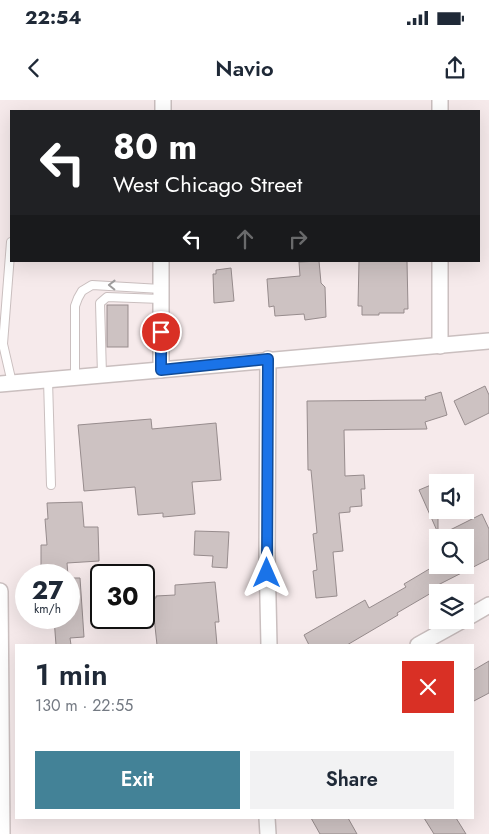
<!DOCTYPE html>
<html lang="en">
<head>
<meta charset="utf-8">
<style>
	body { margin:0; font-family:Jost,sans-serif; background:#f2f2f3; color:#1f2937; height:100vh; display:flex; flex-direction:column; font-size:19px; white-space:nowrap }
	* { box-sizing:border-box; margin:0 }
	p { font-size:16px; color:#747a83 }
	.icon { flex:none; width:28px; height:28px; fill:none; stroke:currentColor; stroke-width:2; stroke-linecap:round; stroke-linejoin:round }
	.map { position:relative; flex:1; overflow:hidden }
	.sheet { position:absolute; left:15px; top:544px; width:459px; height:175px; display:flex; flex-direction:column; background:#fff; border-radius:0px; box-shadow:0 5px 20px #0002 }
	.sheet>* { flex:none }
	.top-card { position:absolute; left:10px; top:10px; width:470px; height:152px; border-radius:0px; box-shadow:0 5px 20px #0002; background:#202124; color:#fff; overflow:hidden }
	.fabs { position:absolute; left:429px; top:374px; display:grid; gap:10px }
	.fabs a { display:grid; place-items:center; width:45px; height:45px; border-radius:0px; background:#fff; box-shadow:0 5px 20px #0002; font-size:25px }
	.speed { position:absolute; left:15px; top:464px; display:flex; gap:10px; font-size:25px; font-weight:700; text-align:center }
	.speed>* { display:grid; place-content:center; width:65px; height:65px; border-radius:50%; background:#fff; box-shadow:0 5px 20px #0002; line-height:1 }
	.speed small { font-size:12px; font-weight:400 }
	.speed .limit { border:2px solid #111; border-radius:8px; background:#fff; color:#111 }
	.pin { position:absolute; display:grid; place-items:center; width:42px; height:42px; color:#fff; margin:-21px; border:2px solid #fff; border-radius:50%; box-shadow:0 1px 5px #0007 }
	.me { position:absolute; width:55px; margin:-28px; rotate:0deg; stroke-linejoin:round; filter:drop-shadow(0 0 4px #0008) }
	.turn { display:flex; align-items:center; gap:18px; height:105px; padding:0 20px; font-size:22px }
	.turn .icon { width:65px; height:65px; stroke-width:2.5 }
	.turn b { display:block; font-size:35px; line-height:42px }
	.lanes { display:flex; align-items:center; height:48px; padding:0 20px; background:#0003; justify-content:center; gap:25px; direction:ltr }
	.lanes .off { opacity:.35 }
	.round { display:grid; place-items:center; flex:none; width:52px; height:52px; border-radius:0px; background:#f2f2f3 }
	.headline { display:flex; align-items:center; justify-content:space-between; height:85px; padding:0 20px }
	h1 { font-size:30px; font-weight:600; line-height:38px }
	.action { display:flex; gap:10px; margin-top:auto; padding:10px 20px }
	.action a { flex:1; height:58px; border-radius:0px; background:#438297; color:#fff; font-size:20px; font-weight:600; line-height:58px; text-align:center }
	.action a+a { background:#f2f2f3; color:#1f2937 }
	.status { display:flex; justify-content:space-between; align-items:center; height:35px; padding:0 25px; background:#fff; direction:ltr }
	.status svg { height:14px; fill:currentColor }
	header { display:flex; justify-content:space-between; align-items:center; height:65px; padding:0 20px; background:#fff; font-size:22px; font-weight:600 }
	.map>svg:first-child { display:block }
	.building { fill:#cdc2c2; stroke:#978c8d }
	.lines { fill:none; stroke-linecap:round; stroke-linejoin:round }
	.lane-casing { stroke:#cabfbf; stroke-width:10 }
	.street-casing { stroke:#cabfbf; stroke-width:18 }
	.lane { stroke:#fff; stroke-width:8 }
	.street { stroke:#fff; stroke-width:15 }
	.oneway { stroke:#9f9d9d }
	.route-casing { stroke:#114b97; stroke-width:12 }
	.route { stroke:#1a73e8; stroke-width:9 }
</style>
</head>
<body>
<div class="status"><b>22:54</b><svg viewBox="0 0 49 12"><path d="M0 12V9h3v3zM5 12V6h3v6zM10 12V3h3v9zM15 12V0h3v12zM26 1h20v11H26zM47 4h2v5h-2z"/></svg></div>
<header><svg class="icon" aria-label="back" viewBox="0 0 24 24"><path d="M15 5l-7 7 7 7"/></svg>Navio<svg class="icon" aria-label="share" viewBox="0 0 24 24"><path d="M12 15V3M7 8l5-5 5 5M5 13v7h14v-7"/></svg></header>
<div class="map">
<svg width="489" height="734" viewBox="0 0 489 734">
	<rect width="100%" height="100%" fill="#f6eaeb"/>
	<g class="building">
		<path d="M 319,161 L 321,183 L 325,187 L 326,217 L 305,220 L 304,214 L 275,216 L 274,206 L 269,207 L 267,179 L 300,176 L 299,162 Z"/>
		<path d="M 359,161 L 407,161 L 408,209 L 404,209 L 404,213 L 379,213 L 379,215 L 362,215 L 362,206 L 358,206 Z"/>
		<path d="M 231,168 L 234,201 L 214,203 L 213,174 L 216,174 L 216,170 Z"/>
		<rect x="107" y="205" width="21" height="42"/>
		<path d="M 485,286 L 489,295 L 489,313 L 465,325 L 454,301 Z"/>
		<path d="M 441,292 L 447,315 L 425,322 L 427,329 L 344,330 L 345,376 L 364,375 L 365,389 L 361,389 L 362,406 L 350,407 L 350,412 L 339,413 L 343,451 L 333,452 L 337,496 L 316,498 L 313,471 L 317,470 L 313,434 L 317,433 L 311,370 L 308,370 L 307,301 L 426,300 L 425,297 Z"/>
		<path d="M 151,319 L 152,329 L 216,323 L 221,380 L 192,382 L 195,414 L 163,417 L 163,413 L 138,415 L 135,387 L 84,391 L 78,325 Z"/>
		<path d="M 438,382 L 438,433 L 419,390 Z"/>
		<path d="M 82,402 L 84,427 L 98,427 L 99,461 L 67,463 L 68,475 L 41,475 L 41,445 L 47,445 L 45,419 L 48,419 L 47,403 Z"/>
		<path d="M 482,414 L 489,429 L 489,459 L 436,486 L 438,489 L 397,513 L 398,515 L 347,545 L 309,545 L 304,535 L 365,500 L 369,508 L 406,487 L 404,484 L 436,465 L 465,465 L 465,438 L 434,438 Z"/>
		<path d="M 195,431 L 229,432 L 227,468 L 212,467 L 213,456 L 194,455 Z"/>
		<path d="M 69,478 L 80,478 L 84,537 L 70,538 L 71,545 L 56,545 L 54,518 L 69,518 Z"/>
		<path d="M 215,482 L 219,522 L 215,522 L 217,545 L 157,545 L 152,498 L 156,498 L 156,496 L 175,495 L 175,485 Z"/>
		<path d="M 489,561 L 489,593 L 472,602 L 472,571 Z"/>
		<path d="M 311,718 L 348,718 L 357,734 L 320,734 Z"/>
		<path d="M 424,718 L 456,718 L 466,734 L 434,734 Z"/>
	</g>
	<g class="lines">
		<defs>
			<g id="lane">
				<path d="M 0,244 L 3,244 L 12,283"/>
				<path d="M 3,244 L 11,142"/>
				<path d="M 102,275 L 100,203 L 107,197 L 161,199"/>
				<path d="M 75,277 L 75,206 L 78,198 L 82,191 L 92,185 L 161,189"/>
				<path d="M 48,280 L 51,385"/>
			</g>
			<g id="street">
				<path d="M 440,0 L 440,11"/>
				<path d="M 163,11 L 163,0"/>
				<path d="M 440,246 L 440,161"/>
				<path d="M 268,259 L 267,455 L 269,545"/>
				<path d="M 161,270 L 161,161"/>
				<path d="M 0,284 L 489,241"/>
				<path d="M 0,491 L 2,734"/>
				<path d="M 465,519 L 489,505"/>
				<path d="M 418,545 L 463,520"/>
				<path d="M 267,718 L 268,734"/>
			</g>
		</defs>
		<use href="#lane" class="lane-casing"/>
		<use href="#street" class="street-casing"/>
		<use href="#lane" class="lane"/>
		<use href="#street" class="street"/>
	</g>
	<defs><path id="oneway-chevron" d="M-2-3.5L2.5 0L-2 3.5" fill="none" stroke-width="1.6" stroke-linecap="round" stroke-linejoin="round" transform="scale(1.25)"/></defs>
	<use class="oneway" href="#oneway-chevron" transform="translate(112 185) rotate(-179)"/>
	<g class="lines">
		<defs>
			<path id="route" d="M 161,232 L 161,270 L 268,259 L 267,473"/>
		</defs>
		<use href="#route" class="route-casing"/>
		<use href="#route" class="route"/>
	</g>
</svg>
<div class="fabs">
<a><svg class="icon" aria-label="sound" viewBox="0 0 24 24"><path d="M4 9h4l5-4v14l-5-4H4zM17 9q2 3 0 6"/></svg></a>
<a><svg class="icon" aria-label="search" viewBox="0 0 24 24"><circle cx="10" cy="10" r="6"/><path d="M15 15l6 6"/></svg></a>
<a><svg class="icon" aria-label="layers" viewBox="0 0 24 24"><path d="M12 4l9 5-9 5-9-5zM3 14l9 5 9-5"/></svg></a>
</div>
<div class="speed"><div>27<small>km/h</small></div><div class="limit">30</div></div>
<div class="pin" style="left:161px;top:232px;background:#d93025"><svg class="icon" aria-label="arrive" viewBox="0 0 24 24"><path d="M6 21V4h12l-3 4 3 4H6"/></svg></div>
<svg class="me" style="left:267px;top:473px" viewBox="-20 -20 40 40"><path d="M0-17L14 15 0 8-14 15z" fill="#1a73e8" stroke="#fff" stroke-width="4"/></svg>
<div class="top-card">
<div class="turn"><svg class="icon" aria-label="left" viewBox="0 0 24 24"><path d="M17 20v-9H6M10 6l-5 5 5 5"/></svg><div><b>80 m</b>West Chicago Street</div></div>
<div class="lanes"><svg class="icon" aria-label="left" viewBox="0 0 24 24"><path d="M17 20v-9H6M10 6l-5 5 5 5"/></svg><svg class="icon off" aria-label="ahead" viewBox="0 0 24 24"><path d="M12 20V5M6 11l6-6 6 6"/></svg><svg class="icon off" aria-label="right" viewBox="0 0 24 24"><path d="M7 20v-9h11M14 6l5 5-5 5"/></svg></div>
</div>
<section class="sheet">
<div class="headline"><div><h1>1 min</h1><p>130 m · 22:55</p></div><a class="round" style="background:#d93025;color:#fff"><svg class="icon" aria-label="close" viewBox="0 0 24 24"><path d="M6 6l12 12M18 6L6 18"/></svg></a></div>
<div class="action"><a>Exit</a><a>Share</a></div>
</section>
</div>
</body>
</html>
